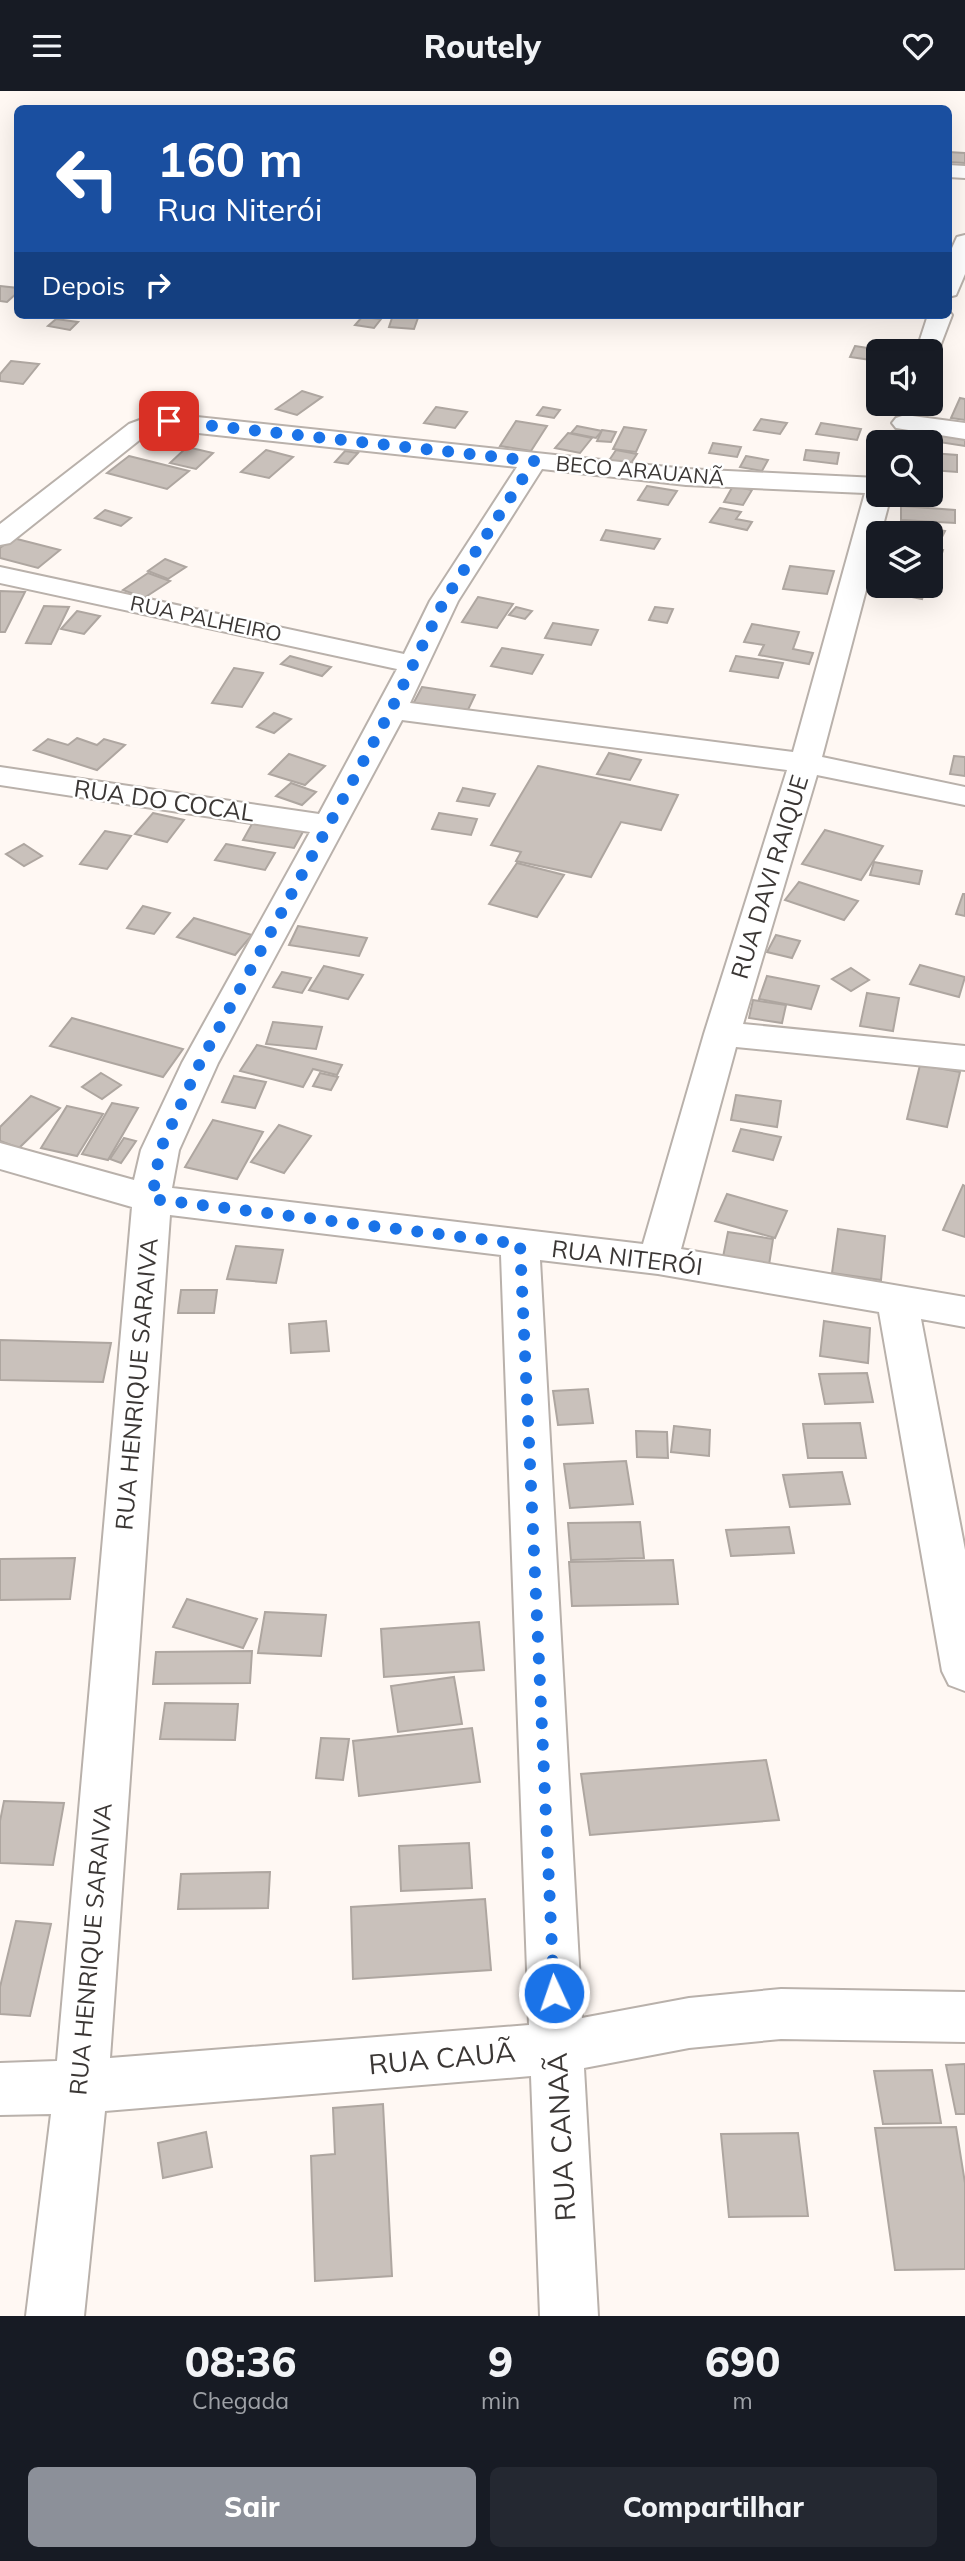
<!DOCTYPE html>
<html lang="pt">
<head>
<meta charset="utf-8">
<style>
	body { margin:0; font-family:Mulish,sans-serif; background:#242831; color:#f1f3f6; height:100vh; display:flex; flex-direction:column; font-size:26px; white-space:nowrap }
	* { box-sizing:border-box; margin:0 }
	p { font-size:23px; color:#9ea1a6 }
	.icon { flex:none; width:38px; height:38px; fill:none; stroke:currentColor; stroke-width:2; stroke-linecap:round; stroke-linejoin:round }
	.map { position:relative; height:2225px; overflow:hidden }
	.sheet { display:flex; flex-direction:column; background:#171b24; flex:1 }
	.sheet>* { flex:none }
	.hud { position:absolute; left:14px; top:14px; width:938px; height:214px; border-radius:10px; box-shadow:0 7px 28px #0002; background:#1a4fa0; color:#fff; overflow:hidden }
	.fabs { position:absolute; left:866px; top:248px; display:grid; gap:14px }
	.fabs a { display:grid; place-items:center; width:77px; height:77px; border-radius:10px; background:#171b24; box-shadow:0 7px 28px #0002; font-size:35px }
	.pin { position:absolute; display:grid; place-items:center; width:60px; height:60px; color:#fff; margin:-30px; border-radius:14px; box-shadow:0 4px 10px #0006 }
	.me { position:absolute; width:77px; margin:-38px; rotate:357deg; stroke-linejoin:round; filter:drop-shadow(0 0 5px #0008) }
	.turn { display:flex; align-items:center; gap:24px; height:147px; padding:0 28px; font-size:32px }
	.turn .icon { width:91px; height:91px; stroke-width:2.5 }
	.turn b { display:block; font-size:49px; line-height:60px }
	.then { display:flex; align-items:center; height:66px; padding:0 28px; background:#0003; gap:14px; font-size:26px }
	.eta { display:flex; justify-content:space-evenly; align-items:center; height:119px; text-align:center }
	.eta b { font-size:42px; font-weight:800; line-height:49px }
	.cta { display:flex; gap:14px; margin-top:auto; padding:14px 28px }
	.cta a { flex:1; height:80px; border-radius:10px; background:#8c9099; color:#fff; font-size:28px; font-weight:800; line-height:80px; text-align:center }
	.cta a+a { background:#242831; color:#f1f3f6 }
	header { display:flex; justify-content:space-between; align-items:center; height:91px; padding:0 28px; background:#171b24; font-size:32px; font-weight:800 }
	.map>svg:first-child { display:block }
	.building { fill:#c9c1bb; stroke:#aea6a0; stroke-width:2 }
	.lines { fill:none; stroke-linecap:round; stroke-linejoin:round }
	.minor-casing { stroke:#b9b1ab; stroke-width:4 }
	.minor { fill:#fff; fill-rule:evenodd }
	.route { stroke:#1a73e8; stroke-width:12; stroke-dasharray:0 21.6 }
	.labels { text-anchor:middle; stroke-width:5; stroke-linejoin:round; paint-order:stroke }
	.far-street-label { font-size:21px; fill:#3b3735; stroke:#fff }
	.street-label { font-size:24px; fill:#3b3735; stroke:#fff }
	.near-street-label { font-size:28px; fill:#3b3735; stroke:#fff }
</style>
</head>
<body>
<header><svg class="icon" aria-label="menu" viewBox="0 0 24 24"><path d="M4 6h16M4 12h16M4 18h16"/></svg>Routely<svg class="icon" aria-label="heart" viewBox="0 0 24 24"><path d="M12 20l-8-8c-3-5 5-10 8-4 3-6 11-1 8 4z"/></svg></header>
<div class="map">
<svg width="965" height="2225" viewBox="0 0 965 2225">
	<rect width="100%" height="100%" fill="#fff8f3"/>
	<g class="building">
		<path d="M 948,61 L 965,62 L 965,72 L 948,71 Z"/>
		<path d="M 0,195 L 18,197 L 18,201 L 7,211 L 0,210 Z"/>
		<path d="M 393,224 L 419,224 L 414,238 L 389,236 Z"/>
		<path d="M 362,226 L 381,228 L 374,237 L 355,234 Z"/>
		<path d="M 56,228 L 78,231 L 70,239 L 48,235 Z"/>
		<path d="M 855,255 L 893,261 L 878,261 L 878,270 L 850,266 Z"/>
		<path d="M 11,270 L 39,273 L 23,293 L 0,290 L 0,283 Z"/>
		<path d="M 302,300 L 322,306 L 297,324 L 276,318 Z"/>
		<path d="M 960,307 L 965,308 L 965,329 L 951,327 Z"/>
		<path d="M 436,316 L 467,321 L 455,337 L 424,332 Z"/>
		<path d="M 543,316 L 560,319 L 554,327 L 537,324 Z"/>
		<path d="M 761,328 L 787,332 L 780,343 L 754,339 Z"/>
		<path d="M 516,330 L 547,335 L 531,360 L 500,355 Z"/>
		<path d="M 821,332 L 861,338 L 857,349 L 816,343 Z"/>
		<path d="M 577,335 L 602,340 L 596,347 L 571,342 Z"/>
		<path d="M 624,336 L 646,339 L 636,361 L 613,358 Z"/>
		<path d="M 602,339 L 616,341 L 611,351 L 597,350 Z"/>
		<path d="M 568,342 L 592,347 L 580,362 L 555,357 Z"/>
		<path d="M 941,344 L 965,347 L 965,355 L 939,351 Z"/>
		<path d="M 713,352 L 741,356 L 737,366 L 709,362 Z"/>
		<path d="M 187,356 L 213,362 L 196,378 L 170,372 Z"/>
		<path d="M 266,359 L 293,366 L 269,387 L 241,381 Z"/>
		<path d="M 616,359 L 637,363 L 627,378 L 606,374 Z"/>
		<path d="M 806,359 L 839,362 L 837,373 L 804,369 Z"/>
		<path d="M 345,360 L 358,362 L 348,373 L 335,371 Z"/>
		<path d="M 931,362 L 957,364 L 957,381 L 931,379 Z"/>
		<path d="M 129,365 L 189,380 L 167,398 L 107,382 Z"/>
		<path d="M 746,365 L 768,369 L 762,380 L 740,376 Z"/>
		<path d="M 647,395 L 677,400 L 668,414 L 638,409 Z"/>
		<path d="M 733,395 L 752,399 L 743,414 L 724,411 Z"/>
		<path d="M 901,415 L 955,419 L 955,432 L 901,429 Z"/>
		<path d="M 720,417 L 741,421 L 736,428 L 752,431 L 747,439 L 710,431 Z"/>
		<path d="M 105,419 L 131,427 L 121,435 L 95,427 Z"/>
		<path d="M 922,436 L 945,440 L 938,454 L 931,452 L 931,443 L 919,443 Z"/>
		<path d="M 606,439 L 660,448 L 654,458 L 601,449 Z"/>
		<path d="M 13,447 L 60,459 L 38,477 L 0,467 L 0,457 Z"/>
		<path d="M 931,457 L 943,459 L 938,475 L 931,473 Z"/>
		<path d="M 165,468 L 186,476 L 168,488 L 148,480 Z"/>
		<path d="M 790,475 L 834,480 L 827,503 L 783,498 Z"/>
		<path d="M 148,482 L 170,490 L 144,507 L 123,499 Z"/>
		<path d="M 891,495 L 927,495 L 922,508 L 888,501 Z"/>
		<path d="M 0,500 L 25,501 L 5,541 L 0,541 Z"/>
		<path d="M 478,506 L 513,513 L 497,537 L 462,531 Z"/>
		<path d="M 44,515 L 69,516 L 51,553 L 26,552 Z"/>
		<path d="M 516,516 L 532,520 L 525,528 L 509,524 Z"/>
		<path d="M 655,516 L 673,518 L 667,532 L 649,529 Z"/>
		<path d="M 77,520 L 100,525 L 84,543 L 61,538 Z"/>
		<path d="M 553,532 L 598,539 L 591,554 L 545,547 Z"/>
		<path d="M 752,533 L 799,541 L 793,558 L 813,562 L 809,573 L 759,564 L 764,554 L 744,551 Z"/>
		<path d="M 502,557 L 543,564 L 532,583 L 491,575 Z"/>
		<path d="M 290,565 L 331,576 L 322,585 L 281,573 Z"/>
		<path d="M 736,565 L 783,572 L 778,587 L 730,580 Z"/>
		<path d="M 234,577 L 263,582 L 242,616 L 212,612 Z"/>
		<path d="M 422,596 L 475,604 L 467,621 L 413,613 Z"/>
		<path d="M 274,622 L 291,628 L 274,642 L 257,636 Z"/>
		<path d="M 77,647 L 97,654 L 104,648 L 125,654 L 97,679 L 34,659 L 48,648 L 68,654 Z"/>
		<path d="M 609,662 L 641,669 L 630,689 L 597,683 Z"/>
		<path d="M 289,663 L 325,675 L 305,694 L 269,683 Z"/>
		<path d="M 954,665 L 965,666 L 965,685 L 950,683 Z"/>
		<path d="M 538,675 L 678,704 L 661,739 L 621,731 L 591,786 L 516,770 L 521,761 L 491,754 Z"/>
		<path d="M 291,692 L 316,701 L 302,714 L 276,705 Z"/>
		<path d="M 463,697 L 495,703 L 489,715 L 457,710 Z"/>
		<path d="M 153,722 L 184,729 L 167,751 L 135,743 Z"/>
		<path d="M 439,722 L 477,728 L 471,744 L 432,738 Z"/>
		<path d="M 253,731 L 304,739 L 294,757 L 243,749 Z"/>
		<path d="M 825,739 L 883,755 L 861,789 L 802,773 Z"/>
		<path d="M 105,740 L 131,745 L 107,778 L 80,773 Z"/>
		<path d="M 24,753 L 42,765 L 24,775 L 6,763 Z"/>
		<path d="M 226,753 L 275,762 L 265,779 L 215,769 Z"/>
		<path d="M 874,771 L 922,780 L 919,793 L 870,784 Z"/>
		<path d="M 517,772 L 564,784 L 537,826 L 489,813 Z"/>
		<path d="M 799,791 L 858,810 L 844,829 L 785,809 Z"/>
		<path d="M 963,803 L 965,803 L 965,825 L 956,823 Z"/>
		<path d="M 143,815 L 170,822 L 154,843 L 127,837 Z"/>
		<path d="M 194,827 L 252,844 L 235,864 L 177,846 Z"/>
		<path d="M 298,835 L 367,847 L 359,865 L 289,854 Z"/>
		<path d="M 776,844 L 800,850 L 792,867 L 767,861 Z"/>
		<path d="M 920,874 L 965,886 L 959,906 L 910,893 Z"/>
		<path d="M 324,875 L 363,884 L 348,908 L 309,899 Z"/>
		<path d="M 851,877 L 869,889 L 851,900 L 832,888 Z"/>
		<path d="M 282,881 L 311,887 L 302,902 L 273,896 Z"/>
		<path d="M 767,885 L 819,895 L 811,918 L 759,908 Z"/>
		<path d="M 867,902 L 899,907 L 893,940 L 860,935 Z"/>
		<path d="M 753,909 L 786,914 L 782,932 L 749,927 Z"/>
		<path d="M 72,927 L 183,958 L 163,986 L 50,955 Z"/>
		<path d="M 273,931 L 322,936 L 316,958 L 266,953 Z"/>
		<path d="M 257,954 L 342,974 L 337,984 L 313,978 L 303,996 L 240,980 Z"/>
		<path d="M 920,974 L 960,981 L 947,1036 L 907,1028 Z"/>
		<path d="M 101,982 L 121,994 L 102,1008 L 82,996 Z"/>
		<path d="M 320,982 L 338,986 L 331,999 L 313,995 Z"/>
		<path d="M 234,985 L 266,991 L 255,1017 L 222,1011 Z"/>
		<path d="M 736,1004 L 781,1010 L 777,1036 L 731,1029 Z"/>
		<path d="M 31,1005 L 60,1017 L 19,1057 L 0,1050 L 0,1036 Z"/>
		<path d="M 112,1012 L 138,1017 L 108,1069 L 82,1063 Z"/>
		<path d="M 67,1015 L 103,1023 L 77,1065 L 41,1057 Z"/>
		<path d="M 213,1029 L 263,1041 L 237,1088 L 185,1076 Z"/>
		<path d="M 279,1034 L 311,1045 L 284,1082 L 251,1071 Z"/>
		<path d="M 741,1038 L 781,1046 L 773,1069 L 733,1060 Z"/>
		<path d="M 124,1047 L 136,1050 L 121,1072 L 110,1068 Z"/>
		<path d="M 963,1094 L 965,1095 L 965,1146 L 943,1139 Z"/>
		<path d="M 727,1103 L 787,1120 L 775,1147 L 715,1130 Z"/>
		<path d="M 838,1138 L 885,1145 L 881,1189 L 832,1182 Z"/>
		<path d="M 728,1141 L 773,1148 L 769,1174 L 723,1166 Z"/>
		<path d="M 236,1155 L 283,1159 L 276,1192 L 227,1188 Z"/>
		<path d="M 181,1199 L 217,1199 L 214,1222 L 178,1222 Z"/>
		<path d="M 326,1230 L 329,1260 L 291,1262 L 289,1233 Z"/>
		<path d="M 824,1230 L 870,1237 L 868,1272 L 820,1265 Z"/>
		<path d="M 0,1249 L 111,1252 L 103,1291 L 0,1289 Z"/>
		<path d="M 867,1282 L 873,1311 L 825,1313 L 819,1283 Z"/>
		<path d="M 588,1298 L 593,1332 L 558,1334 L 553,1300 Z"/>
		<path d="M 860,1332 L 866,1367 L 808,1367 L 803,1333 Z"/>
		<path d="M 674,1335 L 710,1339 L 709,1365 L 671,1361 Z"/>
		<path d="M 636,1340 L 667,1341 L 668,1367 L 637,1366 Z"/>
		<path d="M 626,1370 L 633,1413 L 570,1417 L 564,1373 Z"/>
		<path d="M 842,1381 L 850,1413 L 790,1416 L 783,1384 Z"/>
		<path d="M 640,1431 L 644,1467 L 571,1469 L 568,1432 Z"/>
		<path d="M 789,1436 L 794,1462 L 731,1465 L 726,1439 Z"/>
		<path d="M 75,1467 L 70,1508 L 0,1509 L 0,1468 Z"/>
		<path d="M 673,1469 L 678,1513 L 572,1515 L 569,1471 Z"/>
		<path d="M 187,1508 L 257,1528 L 243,1557 L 173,1536 Z"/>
		<path d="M 265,1521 L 326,1524 L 321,1565 L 258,1562 Z"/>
		<path d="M 479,1531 L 484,1579 L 384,1586 L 381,1538 Z"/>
		<path d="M 252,1560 L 250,1592 L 153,1593 L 156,1561 Z"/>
		<path d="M 454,1586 L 462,1633 L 398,1641 L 391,1595 Z"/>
		<path d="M 165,1612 L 238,1613 L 235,1649 L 160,1648 Z"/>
		<path d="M 472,1637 L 480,1691 L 359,1705 L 353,1650 Z"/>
		<path d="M 321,1647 L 349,1648 L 343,1689 L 316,1687 Z"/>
		<path d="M 766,1669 L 779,1729 L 590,1744 L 581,1683 Z"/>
		<path d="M 4,1710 L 64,1712 L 53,1774 L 0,1772 L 0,1730 Z"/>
		<path d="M 469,1752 L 472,1797 L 401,1800 L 399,1755 Z"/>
		<path d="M 270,1781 L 268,1817 L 178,1818 L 181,1783 Z"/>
		<path d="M 485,1808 L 491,1879 L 353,1888 L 351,1816 Z"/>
		<path d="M 16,1830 L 51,1833 L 30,1925 L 0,1923 L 0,1896 Z"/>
		<path d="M 965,1973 L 965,2023 L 956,2023 L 946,1974 Z"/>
		<path d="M 932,1979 L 941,2032 L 883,2033 L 874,1980 Z"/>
		<path d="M 383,2013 L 392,2185 L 315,2190 L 311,2065 L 335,2063 L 333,2017 Z"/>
		<path d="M 956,2036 L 965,2092 L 965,2178 L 895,2179 L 875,2037 Z"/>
		<path d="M 206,2041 L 212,2076 L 163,2087 L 158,2052 Z"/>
		<path d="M 798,2042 L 808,2125 L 729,2126 L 721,2043 Z"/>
	</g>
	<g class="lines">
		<defs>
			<g id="minor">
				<path d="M 948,74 L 965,75 L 965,87 L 948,86 Z"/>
				<path d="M 965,144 L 965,183 L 956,204 L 948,206 L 948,166 L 957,146 Z"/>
				<path d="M 948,219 L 952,224 L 936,266 L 931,267 L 931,261 L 916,261 L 928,224 L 948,224 Z"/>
				<path d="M 159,322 L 686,378 L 878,387 L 878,404 L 891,404 L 822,666 L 965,696 L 965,714 L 817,684 L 743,933 L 965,955 L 965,979 L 736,956 L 681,1158 L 965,1206 L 965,1236 L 921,1228 L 965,1459 L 965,1600 L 949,1594 L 942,1580 L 879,1221 L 658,1183 L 540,1169 L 582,1927 L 689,1907 L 781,1898 L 965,1901 L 965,1951 L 781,1948 L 689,1957 L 584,1977 L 598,2225 L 540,2225 L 531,1985 L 105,2020 L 84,2225 L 26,2225 L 51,2023 L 0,2024 L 0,1972 L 57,1970 L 132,1116 L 0,1078 L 0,1052 L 134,1089 L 141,1059 L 182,972 L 310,741 L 0,694 L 0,676 L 319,723 L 397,578 L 0,492 L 0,476 L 404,563 L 430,510 L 517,376 L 161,338 L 147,343 L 10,452 L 0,454 L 0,433 L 129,333 ZM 542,378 L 686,394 L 865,402 L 793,661 L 410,612 L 458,510 ZM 402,629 L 787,679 L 704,943 L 643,1153 L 172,1097 L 179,1059 L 218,972 ZM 170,1124 L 501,1164 L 529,1934 L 110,1967 Z"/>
				<path d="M 905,324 L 965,332 L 965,348 L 896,337 L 892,332 L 896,327 Z"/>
			</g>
		</defs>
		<use href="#minor" class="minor-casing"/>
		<use href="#minor" class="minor"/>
	</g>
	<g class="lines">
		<path class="route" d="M 169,330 L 534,370 L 444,510 L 391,619 L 200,972 L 160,1059 L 152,1108 L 520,1153 L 554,1902"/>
	</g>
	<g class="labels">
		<g class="far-street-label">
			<text transform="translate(640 380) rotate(5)" y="7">BECO ARAUANÃ</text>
			<text transform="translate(206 528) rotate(12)" y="7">RUA PALHEIRO</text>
		</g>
		<g class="street-label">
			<text transform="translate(164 710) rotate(8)" y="8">RUA DO COCAL</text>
			<text transform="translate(770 786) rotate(-73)" y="8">RUA DAVI RAIQUE</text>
			<text transform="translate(627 1167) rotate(7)" y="8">RUA NITERÓI</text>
			<text transform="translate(137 1293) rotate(-85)" y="8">RUA HENRIQUE SARAIVA</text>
			<text transform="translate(91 1858) rotate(-85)" y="8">RUA HENRIQUE SARAIVA</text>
		</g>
		<g class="near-street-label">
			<text transform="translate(442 1967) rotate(-5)" y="10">RUA CAUÃ</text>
			<text transform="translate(561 2046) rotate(-93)" y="10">RUA CANAÃ</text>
		</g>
	</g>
</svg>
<div class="fabs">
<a><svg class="icon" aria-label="sound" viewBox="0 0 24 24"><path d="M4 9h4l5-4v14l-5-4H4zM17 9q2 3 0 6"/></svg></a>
<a><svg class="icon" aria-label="search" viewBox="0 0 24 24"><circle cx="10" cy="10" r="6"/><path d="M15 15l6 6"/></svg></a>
<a><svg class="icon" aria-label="layers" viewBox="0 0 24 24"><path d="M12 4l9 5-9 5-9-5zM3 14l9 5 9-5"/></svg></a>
</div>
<div class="pin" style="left:169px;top:330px;background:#d93025"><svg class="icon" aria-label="arrive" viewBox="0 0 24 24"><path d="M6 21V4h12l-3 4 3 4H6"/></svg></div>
<svg class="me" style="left:554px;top:1902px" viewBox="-20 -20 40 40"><circle r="17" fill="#1a73e8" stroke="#fff" stroke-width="3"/><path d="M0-11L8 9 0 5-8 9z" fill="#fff"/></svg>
<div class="hud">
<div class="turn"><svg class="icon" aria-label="left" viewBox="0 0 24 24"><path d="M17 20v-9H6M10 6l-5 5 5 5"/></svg><div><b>160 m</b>Rua Niterói</div></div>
<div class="then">Depois<svg class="icon" aria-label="right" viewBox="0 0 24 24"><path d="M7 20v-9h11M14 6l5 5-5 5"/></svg></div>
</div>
</div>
<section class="sheet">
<div class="eta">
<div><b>08:36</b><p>Chegada</p></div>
<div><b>9</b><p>min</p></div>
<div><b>690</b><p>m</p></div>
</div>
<div class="cta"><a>Sair</a><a>Compartilhar</a></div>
</section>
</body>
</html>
